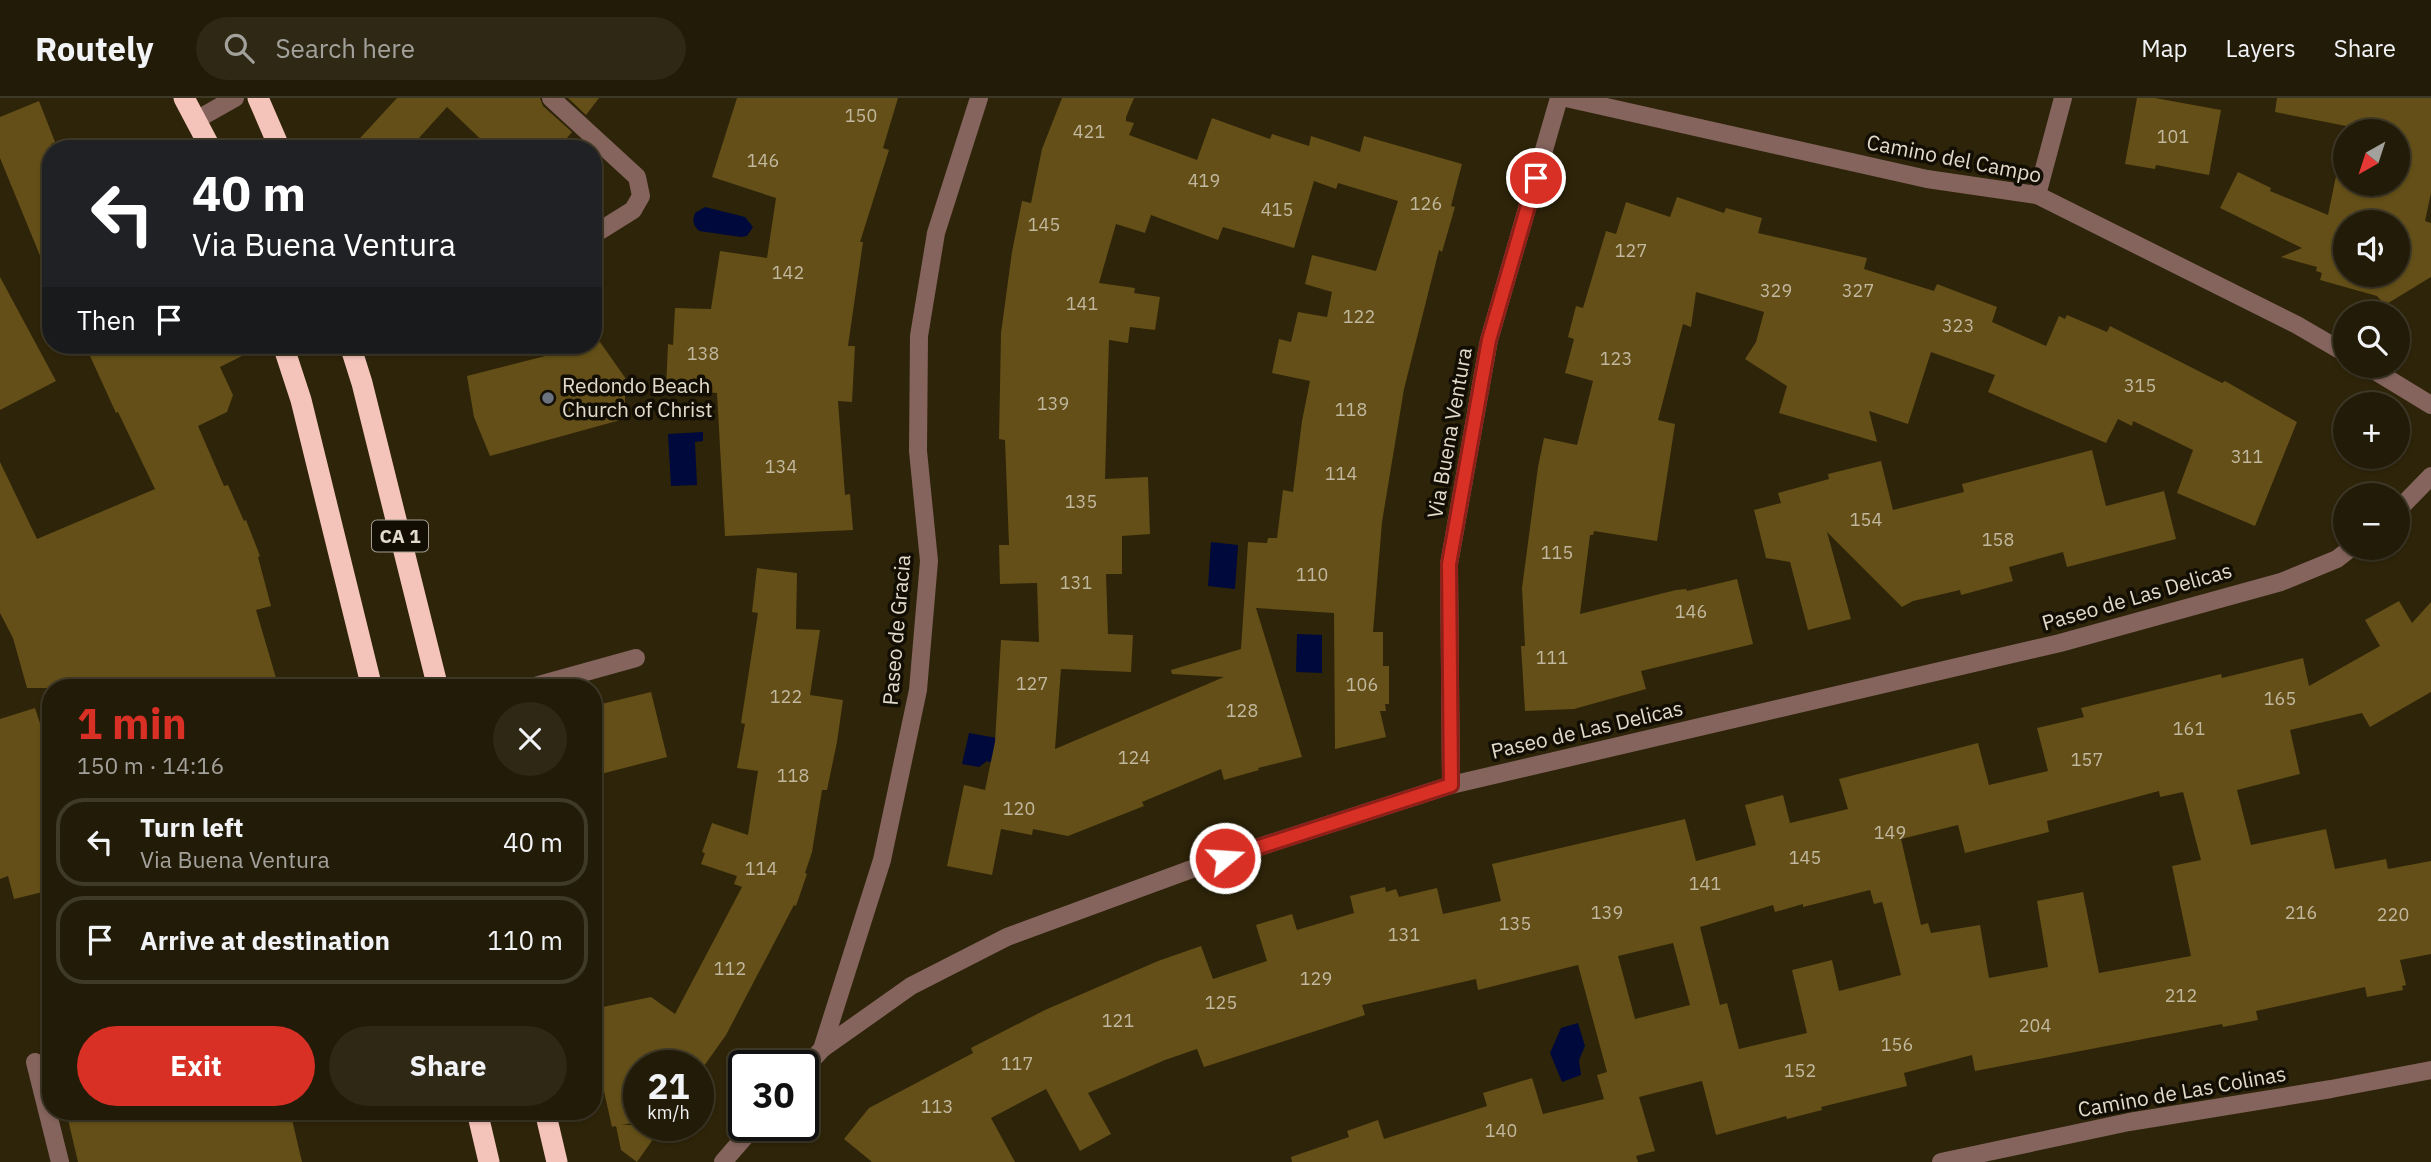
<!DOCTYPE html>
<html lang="en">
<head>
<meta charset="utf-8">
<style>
	body { margin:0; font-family:"IBM Plex Sans",sans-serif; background:#2e2815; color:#f1f3f6; height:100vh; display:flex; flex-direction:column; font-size:26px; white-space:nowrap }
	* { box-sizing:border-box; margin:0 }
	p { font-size:23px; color:#a2a19b }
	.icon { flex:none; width:38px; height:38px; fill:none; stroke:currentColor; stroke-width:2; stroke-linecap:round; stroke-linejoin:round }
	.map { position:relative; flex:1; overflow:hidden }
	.drawer { position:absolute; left:42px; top:581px; width:560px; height:441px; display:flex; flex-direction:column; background:#221b07; border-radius:28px; box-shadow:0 2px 5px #0004,0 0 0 2px #3f3928 }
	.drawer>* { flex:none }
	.top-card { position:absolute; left:42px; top:42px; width:560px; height:214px; border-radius:28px; box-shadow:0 2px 5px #0004,0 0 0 2px #3f3928; background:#202124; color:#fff; overflow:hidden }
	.needle { width:46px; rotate:219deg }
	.tools { position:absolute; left:2333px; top:21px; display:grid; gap:14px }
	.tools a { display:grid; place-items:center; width:77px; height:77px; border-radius:50%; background:#221b07; box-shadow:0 2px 5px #0004,0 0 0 2px #3f3928; font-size:35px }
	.speed { position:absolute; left:623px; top:952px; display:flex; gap:14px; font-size:35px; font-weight:700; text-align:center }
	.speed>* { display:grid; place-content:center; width:91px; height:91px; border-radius:50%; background:#221b07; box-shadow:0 2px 5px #0004,0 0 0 2px #3f3928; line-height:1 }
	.speed small { font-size:18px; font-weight:400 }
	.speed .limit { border:4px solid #111; border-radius:10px; background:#fff; color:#111 }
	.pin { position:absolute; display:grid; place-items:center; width:60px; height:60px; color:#fff; margin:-30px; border:4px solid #fff; border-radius:50%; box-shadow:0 2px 7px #0007 }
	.me { position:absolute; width:77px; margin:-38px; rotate:72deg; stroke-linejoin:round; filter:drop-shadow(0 0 5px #0008) }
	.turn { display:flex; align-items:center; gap:24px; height:147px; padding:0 35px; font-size:32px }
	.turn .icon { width:91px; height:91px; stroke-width:2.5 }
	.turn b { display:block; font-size:49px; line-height:60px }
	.then { display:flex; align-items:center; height:66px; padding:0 35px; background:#0003; gap:14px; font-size:26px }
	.round { display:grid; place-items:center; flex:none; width:74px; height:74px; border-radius:37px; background:#2e2815 }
	.overview { display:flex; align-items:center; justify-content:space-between; height:119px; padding:0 35px }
	h1 { font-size:42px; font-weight:700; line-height:52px; color:#d93025 }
	.primary-button { display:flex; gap:14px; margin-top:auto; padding:14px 35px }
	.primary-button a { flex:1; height:80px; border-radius:42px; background:#d93025; color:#fff; font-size:28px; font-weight:700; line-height:80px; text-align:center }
	.primary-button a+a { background:#2e2815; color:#f1f3f6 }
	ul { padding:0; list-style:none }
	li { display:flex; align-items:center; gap:21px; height:88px; margin:0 14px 10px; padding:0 21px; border:4px solid #3f3928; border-radius:28px }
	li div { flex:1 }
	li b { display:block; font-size:26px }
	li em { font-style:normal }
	header { display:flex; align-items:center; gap:42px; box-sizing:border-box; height:98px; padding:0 35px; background:#221b07; border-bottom:2px solid #3f3928 }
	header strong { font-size:33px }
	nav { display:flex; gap:38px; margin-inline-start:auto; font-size:24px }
	.search { width:490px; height:63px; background:#2e2815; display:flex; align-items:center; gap:18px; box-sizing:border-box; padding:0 24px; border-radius:38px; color:#a2a19b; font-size:26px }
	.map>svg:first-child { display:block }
	.water { fill:#00093b }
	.building { fill:#634f17; fill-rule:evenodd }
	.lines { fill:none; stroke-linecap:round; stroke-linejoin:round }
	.minor { stroke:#84645d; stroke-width:18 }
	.highway { stroke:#f4c3b9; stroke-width:21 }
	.route-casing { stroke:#8d1f18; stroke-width:18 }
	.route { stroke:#d93025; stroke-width:12 }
	.worship-dot { fill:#6b7280; stroke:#120e04; stroke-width:2.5 }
	.labels { text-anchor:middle; stroke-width:7; stroke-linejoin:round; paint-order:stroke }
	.number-label { font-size:18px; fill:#c2b89f }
	.shield { fill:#120e04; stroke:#a49e90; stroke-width:2 }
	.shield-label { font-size:19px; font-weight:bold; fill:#e2dbcc }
	.street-label { font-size:21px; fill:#e2dbcc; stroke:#120e04 }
	.poi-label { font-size:21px; fill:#e2dbcc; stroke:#120e04; text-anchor:start }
</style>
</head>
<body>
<header>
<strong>Routely</strong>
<div class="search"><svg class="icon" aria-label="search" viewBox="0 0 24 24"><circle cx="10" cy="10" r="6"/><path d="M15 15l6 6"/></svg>Search here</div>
<nav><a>Map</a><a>Layers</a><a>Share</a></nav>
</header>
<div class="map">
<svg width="2431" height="1064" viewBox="0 0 2431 1064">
	<rect width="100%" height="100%" fill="#2e2409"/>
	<g class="water">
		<path d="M 705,109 L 745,119 L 753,129 L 747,138 L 741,139 L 699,133 C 693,127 692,123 695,115 Z"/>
		<path d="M 703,334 L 703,343 L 695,344 L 697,387 L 671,388 L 668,336 Z"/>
		<path d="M 1211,444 L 1238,447 L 1235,491 L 1208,488 Z"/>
		<path d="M 1297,536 L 1322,537 L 1322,575 L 1296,574 Z"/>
		<path d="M 969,635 L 1031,646 L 999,667 L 987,663 L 979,669 L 962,666 Z"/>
		<path d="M 1578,925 L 1585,948 L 1579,962 L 1581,977 L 1562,984 L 1550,955 L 1561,930 Z"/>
	</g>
	<g class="building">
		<path d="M 397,0 L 540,0 L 543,8 L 572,34 L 558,51 L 491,51 L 447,9 L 409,51 L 350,51 Z"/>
		<path d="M 568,0 L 599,0 L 586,17 Z"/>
		<path d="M 737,0 L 898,0 L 883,50 L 889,52 L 860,144 L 863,144 L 848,248 L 855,248 L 852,304 L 838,303 L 845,397 L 850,396 L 853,432 L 725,438 L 717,295 L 666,291 L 668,246 L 673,247 L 675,210 L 711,211 L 720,153 L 767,160 L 776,100 L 712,79 Z"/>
		<path d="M 1062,0 L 1134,0 L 1126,19 L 1126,23 L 1134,25 L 1129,37 L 1197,62 L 1212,20 L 1270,41 L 1272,36 L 1309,48 L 1311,38 L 1360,54 L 1364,38 L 1462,66 L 1451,108 L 1455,109 L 1442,154 L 1439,152 L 1404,291 L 1382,424 L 1373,534 L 1383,534 L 1383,568 L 1389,568 L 1389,606 L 1385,606 L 1386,613 L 1380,613 L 1386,639 L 1335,651 L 1334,515 L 1256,510 L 1302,659 L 1258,670 L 1259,672 L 1224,682 L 1221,671 L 1142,704 L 1144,708 L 1068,738 L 1033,731 L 1032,737 L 1001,731 L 992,777 L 947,768 L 964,687 L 985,692 L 995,644 L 1001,542 L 1039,544 L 1037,485 L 1000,486 L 999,447 L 1009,447 L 1005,342 L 999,341 L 1001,235 L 1012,154 L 1022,103 L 1031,105 L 1042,51 ZM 1314,83 L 1336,91 L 1338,85 L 1398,103 L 1376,173 L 1312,157 L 1305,186 L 1332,194 L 1327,219 L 1298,214 L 1291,244 L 1279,241 L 1272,275 L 1310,283 L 1302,323 L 1293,394 L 1283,392 L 1277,440 L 1268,440 L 1267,445 L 1248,444 L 1241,551 L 1171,572 L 1172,576 L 1224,579 L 1055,651 L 1061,571 L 1131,574 L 1133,537 L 1108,536 L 1106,476 L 1122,476 L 1122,438 L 1150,436 L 1148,379 L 1105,381 L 1109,242 L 1128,245 L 1130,229 L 1155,232 L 1160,199 L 1134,195 L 1135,190 L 1099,185 L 1116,126 L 1145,135 L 1151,117 L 1218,142 L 1223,129 L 1294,150 Z"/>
		<path d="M 2137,0 L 2155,0 L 2221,12 L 2209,77 L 2156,67 L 2155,71 L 2125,66 Z"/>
		<path d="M 2277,0 L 2431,0 L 2431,95 L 2425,123 L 2431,125 L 2431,179 L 2385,207 L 2377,198 L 2320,182 L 2322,175 L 2316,173 L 2317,169 L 2281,159 L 2302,150 L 2220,110 L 2238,74 L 2271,90 L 2270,93 L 2328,117 L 2345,34 L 2345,86 L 2398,86 L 2398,33 L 2345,33 L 2346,28 L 2275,14 ZM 2345,124 L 2398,124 L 2398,177 L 2345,177 Z"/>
		<path d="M 39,3 L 55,44 L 51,46 L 50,182 L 0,60 L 0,19 Z"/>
		<path d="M 1677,99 L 1724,115 L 1726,110 L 1762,120 L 1758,135 L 1867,160 L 1864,171 L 1934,193 L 1937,186 L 1997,209 L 1992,224 L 2046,248 L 2059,218 L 2065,221 L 2067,217 L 2107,234 L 2110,228 L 2222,285 L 2225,283 L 2297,324 L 2255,428 L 2177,395 L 2193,352 L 2133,323 L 2132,328 L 2118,321 L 2106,345 L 1988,294 L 1995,277 L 1931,254 L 1908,326 L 1869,313 L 1877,344 L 1779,315 L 1787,288 L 1745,261 L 1756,244 L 1764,214 L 1696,194 L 1691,229 L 1683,226 L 1658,322 L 1675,326 L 1657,443 L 1594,433 L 1593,437 L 1590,437 L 1580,516 L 1676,492 L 1686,491 L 1687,493 L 1737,481 L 1753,546 L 1641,573 L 1646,591 L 1574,611 L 1525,613 L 1521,548 L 1525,548 L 1522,490 L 1538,369 L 1544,340 L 1577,347 L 1593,283 L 1565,275 L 1574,241 L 1568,239 L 1576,208 L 1583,210 L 1606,133 L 1616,136 L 1626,104 L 1670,119 Z"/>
		<path d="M 0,179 L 56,283 L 0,312 Z"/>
		<path d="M 600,244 L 626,281 L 624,321 L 490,358 L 474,319 L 467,278 Z"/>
		<path d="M 85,247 L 264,247 L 220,269 L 233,297 L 227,314 L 198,328 L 224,388 L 228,387 L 244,423 L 246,422 L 260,458 L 258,459 L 271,508 L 256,512 L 279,590 L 27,590 L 13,540 L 0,515 L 0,364 L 37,441 L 155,391 L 118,314 L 116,315 Z"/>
		<path d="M 2092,352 L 2106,408 L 2164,393 L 2176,441 L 2067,469 L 2063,454 L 2009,469 L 2013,483 L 1961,497 L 1960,492 L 1913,503 L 1902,509 L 1827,434 L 1851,521 L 1808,532 L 1790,464 L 1766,460 L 1754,412 L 1781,405 L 1778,395 L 1829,381 L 1828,376 L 1881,363 L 1893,412 L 1964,394 L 1962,386 Z"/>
		<path d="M 757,470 L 797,475 L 796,531 L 820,532 L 810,597 L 843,602 L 837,644 L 827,692 L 822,692 L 812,754 L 805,775 L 807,776 L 796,808 L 794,807 L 726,937 L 704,968 L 639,968 L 639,1024 L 621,1027 L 663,1027 L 637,1064 L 621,1052 L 616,1028 L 612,1029 L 593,944 L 593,911 L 651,899 L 675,916 L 742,789 L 734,786 L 737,778 L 701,766 L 705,755 L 702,754 L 712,725 L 748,737 L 758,673 L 737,670 L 745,626 L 741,625 L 758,515 L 752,514 Z"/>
		<path d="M 2399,503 L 2412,525 L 2431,504 L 2431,594 L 2370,629 L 2362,615 L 2290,632 L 2300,676 L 2237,692 L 2251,747 L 2326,731 L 2335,771 L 2386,761 L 2388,771 L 2431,763 L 2431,856 L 2400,862 L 2406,887 L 2402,888 L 2403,892 L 2367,899 L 2365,889 L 2256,913 L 2258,922 L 2223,929 L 2222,926 L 1975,973 L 1972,957 L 1904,975 L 1907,988 L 1821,1009 L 1822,1012 L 1787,1021 L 1786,1018 L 1716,1037 L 1702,983 L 1639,999 L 1655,1053 L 1636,1058 L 1638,1064 L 1292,1064 L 1291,1059 L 1349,1039 L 1347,1033 L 1378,1022 L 1384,1041 L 1487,1008 L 1483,995 L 1532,980 L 1543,1016 L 1604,1001 L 1597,977 L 1607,974 L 1578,867 L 1478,892 L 1476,881 L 1362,907 L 1365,917 L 1204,969 L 1197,951 L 1165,962 L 1088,995 L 1111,1036 L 1080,1053 L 1046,991 L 991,1020 L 1015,1064 L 872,1064 L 844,1041 L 869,1010 L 973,955 L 971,950 L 1045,912 L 1158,863 L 1201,848 L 1213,881 L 1267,863 L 1256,827 L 1292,816 L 1297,832 L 1354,815 L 1350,798 L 1385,789 L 1386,794 L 1396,791 L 1399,799 L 1437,790 L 1443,816 L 1501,803 L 1492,766 L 1685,721 L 1696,763 L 1756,747 L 1745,707 L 1783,697 L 1790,725 L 1848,711 L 1839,681 L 1978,645 L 1989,687 L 2048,673 L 2037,630 L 2084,619 L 2081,610 L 2221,576 L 2222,580 L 2303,560 L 2309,588 L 2380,548 L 2365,522 ZM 2159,693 L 2160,699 L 2183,694 L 2201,762 L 2172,768 L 2191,858 L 2099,875 L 2083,794 L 2037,803 L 2048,869 L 1989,880 L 1980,827 L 1931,835 L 1928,825 L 1921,827 L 1901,741 L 1958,727 L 1965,755 L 2049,734 L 2047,723 ZM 1870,792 L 1874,806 L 1882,804 L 1901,877 L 1839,893 L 1832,862 L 1792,872 L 1807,935 L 1739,951 L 1727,905 L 1720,907 L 1700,829 L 1773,807 L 1775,814 L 1803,806 L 1803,809 ZM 1673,845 L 1690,907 L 1635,921 L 1618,858 Z"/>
		<path d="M 651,594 L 667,659 L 593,678 L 593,608 Z"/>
		<path d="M 35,610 L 51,659 L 51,792 L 14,801 L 8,778 L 0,781 L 0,621 Z"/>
		<path d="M 66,1013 L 290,1013 L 302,1064 L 78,1064 Z"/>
	</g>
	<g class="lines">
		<g class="minor">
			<path d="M 551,0 L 637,79 L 641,98 L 633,112 L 593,137"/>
			<path d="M 1566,0 L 1927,81 L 2037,97 L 2297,227 L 2345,255"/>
			<path d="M 196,22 L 235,0"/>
			<path d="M 2037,97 L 2063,0"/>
			<path d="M 2367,268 L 2431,307"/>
			<path d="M 2398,412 L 2431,378"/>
			<path d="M 528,590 L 636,560"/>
			<path d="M 1451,687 L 1449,466 L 1489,242 L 1559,0"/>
			<path d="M 822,951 L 911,888 L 1007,839 L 1200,768 L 1451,687 L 2060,545 L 2281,484 L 2337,461 L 2351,450"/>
			<path d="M 35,964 L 60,1064"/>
			<path d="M 803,972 L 822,951 L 882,762 L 918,592 L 929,463 L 918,353 L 919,238 L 936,135 L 979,0"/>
			<path d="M 723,1064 L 755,1027"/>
			<path d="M 1941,1064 L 2129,1024 L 2331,991 L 2431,972"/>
		</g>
		<g class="highway">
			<path d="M 184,0 L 211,51"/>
			<path d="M 258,0 L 280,51"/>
			<path d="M 283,247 L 301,302 L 372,590"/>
			<path d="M 350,247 L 362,285 L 438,590"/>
			<path d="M 477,1013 L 489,1064"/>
			<path d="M 545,1013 L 557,1064"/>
		</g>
	</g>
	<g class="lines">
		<defs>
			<path id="route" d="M 1225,760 L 1451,687 L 1449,466 L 1489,242 L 1536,80"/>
		</defs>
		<use href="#route" class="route-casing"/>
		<use href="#route" class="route"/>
	</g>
	<circle class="worship-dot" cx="548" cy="300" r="7"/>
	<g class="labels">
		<g class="number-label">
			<text x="861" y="24">150</text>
			<text x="1089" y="40">421</text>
			<text x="2173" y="45">101</text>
			<text x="763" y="69">146</text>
			<text x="1204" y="89">419</text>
			<text x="1426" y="112">126</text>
			<text x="1277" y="118">415</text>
			<text x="1044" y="133">145</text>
			<text x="1631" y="159">127</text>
			<text x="788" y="181">142</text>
			<text x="1776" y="199">329</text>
			<text x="1858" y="199">327</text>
			<text x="1082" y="212">141</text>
			<text x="1359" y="225">122</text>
			<text x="1958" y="234">323</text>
			<text x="703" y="262">138</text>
			<text x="1616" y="267">123</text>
			<text x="2140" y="294">315</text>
			<text x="1053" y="312">139</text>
			<text x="1351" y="318">118</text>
			<text x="2247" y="365">311</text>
			<text x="781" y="375">134</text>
			<text x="1341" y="382">114</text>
			<text x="1081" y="410">135</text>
			<text x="1866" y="428">154</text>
			<text x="1998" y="448">158</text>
			<text x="1557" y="461">115</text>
			<text x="1312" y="483">110</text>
			<text x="1076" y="491">131</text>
			<text x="1691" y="520">146</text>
			<text x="1552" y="566">111</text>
			<text x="1032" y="592">127</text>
			<text x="1362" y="593">106</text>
			<text x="786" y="605">122</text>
			<text x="2280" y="607">165</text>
			<text x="1242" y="619">128</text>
			<text x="2189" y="637">161</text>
			<text x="1134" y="666">124</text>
			<text x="2087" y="668">157</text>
			<text x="793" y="684">118</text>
			<text x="1019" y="717">120</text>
			<text x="1890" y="741">149</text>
			<text x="1805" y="766">145</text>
			<text x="761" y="777">114</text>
			<text x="1705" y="792">141</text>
			<text x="1607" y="821">139</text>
			<text x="2301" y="821">216</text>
			<text x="2393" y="823">220</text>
			<text x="1515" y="832">135</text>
			<text x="1404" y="843">131</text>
			<text x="730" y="877">112</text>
			<text x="1316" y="887">129</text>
			<text x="2181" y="904">212</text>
			<text x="1221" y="911">125</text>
			<text x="1118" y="929">121</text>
			<text x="2035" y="934">204</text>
			<text x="1897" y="953">156</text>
			<text x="1017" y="972">117</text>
			<text x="1800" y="979">152</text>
			<text x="937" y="1015">113</text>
			<text x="1501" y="1039">140</text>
		</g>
		<rect class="shield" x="372" y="422.5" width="56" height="31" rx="5"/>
		<g class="shield-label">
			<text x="400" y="445">CA 1</text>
		</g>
		<g class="street-label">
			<text transform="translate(1954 61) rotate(11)" y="7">Camino del Campo</text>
			<text transform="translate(1450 335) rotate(-80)" y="7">Via Buena Ventura</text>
			<text transform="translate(2137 499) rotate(-16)" y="7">Paseo de Las Delicas</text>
			<text transform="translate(897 532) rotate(-85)" y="7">Paseo de Gracia</text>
			<text transform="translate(1587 632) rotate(-13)" y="7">Paseo de Las Delicas</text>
			<text transform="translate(2182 994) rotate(-10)" y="7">Camino de Las Colinas</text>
		</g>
		<g class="poi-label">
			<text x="562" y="295">Redondo Beach<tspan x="562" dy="24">Church of Christ</tspan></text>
		</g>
	</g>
</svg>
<div class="tools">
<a><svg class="needle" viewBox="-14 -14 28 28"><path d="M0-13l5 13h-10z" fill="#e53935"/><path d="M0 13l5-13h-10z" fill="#a2a19b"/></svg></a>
<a><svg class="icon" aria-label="sound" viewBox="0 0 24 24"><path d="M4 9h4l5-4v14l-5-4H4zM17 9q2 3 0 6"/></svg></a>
<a><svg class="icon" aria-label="search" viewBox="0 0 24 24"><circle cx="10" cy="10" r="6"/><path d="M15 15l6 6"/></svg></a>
<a>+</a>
<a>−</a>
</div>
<div class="speed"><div>21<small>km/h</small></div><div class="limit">30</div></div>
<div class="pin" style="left:1536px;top:80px;background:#d93025"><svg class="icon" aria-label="arrive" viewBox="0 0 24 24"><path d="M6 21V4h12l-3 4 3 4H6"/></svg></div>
<svg class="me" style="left:1225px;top:760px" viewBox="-20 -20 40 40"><circle r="17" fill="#d93025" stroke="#fff" stroke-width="3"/><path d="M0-11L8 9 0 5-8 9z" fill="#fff"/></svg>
<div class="top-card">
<div class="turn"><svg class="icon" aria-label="left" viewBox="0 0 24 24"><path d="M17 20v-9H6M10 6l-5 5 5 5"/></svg><div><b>40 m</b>Via Buena Ventura</div></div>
<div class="then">Then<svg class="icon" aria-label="arrive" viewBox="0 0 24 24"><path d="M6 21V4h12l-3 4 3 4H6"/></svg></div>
</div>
<section class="drawer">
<div class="overview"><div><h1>1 min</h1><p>150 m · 14:16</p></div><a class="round"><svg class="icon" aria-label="close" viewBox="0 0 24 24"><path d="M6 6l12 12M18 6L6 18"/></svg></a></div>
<ul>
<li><svg class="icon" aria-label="left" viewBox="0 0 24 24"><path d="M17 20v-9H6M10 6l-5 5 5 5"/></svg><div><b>Turn left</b><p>Via Buena Ventura</p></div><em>40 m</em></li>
<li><svg class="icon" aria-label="arrive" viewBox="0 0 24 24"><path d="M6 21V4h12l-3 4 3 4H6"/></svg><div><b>Arrive at destination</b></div><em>110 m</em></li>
</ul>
<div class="primary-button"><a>Exit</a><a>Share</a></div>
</section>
</div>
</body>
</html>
